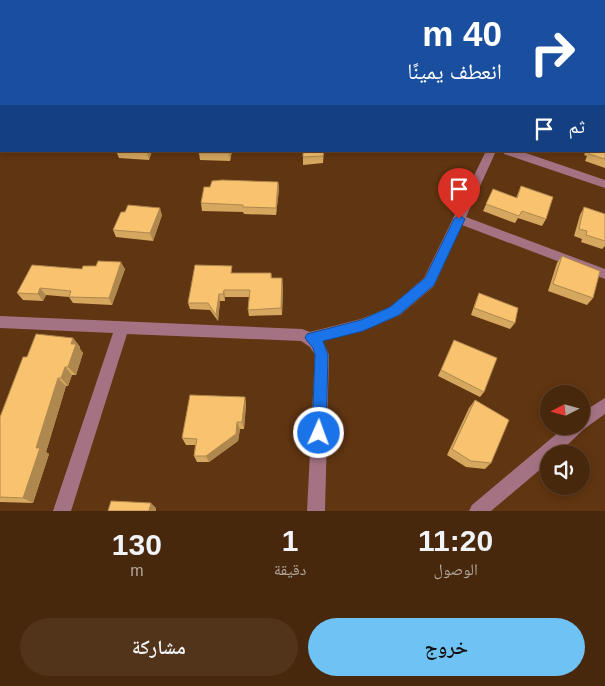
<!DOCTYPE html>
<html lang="ar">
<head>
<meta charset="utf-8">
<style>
	body { margin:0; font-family:Arial,"Noto Naskh Arabic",sans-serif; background:#52341b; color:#f1f3f6; direction:rtl; height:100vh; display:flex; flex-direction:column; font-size:19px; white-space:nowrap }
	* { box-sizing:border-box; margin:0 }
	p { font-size:16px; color:#b1a69d }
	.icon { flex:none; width:28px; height:28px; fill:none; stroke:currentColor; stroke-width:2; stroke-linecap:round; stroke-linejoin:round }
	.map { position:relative; height:511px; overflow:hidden; direction:ltr }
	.side { display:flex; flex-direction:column; background:#48280d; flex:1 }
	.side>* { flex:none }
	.top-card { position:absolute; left:0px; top:0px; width:605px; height:152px; box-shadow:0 2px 8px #0003,0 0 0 1px #60442e; direction:rtl; background:#1a4fa0; color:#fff; overflow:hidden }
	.needle { width:32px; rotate:264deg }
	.fabs { position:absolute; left:540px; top:385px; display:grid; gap:10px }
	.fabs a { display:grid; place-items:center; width:50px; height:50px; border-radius:50%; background:#48280d; box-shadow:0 2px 8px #0003,0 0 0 1px #60442e; font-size:25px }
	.pin { position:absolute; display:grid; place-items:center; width:42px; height:42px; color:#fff; margin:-51px -21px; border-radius:50% 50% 50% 0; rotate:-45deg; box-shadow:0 0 5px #0007 }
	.pin .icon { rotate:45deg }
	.me { position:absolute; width:55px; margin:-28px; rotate:2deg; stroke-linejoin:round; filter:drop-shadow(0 0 4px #0008) }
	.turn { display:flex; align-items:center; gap:18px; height:105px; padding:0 20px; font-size:22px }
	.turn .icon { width:65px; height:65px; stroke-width:2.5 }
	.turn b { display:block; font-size:35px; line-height:42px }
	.then { display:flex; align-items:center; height:48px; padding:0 20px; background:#0003; gap:10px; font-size:19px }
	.eta { display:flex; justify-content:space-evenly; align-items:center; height:85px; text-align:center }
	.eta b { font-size:30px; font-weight:600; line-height:35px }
	.action { display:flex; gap:10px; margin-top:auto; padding:10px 20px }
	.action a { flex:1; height:58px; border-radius:30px; background:#6fc2f4; color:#111; font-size:20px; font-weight:600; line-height:58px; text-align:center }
	.action a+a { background:#52341b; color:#f1f3f6 }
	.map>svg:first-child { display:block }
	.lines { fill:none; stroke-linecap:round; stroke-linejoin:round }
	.minor { fill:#a47383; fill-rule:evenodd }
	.wall { fill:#d5a75f }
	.shaded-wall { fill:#ae884e }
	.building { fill:#f8c26f; stroke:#ae884e }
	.route { fill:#1a73e8; stroke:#114b97 }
</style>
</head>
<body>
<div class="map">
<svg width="605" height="511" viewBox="0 0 605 511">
	<rect width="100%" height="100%" fill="#603511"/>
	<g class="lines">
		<g class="minor">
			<rect x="0" y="45" width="1" height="6"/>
			<rect x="604" y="114" width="1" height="6"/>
			<path d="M 486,151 L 496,151 L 466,217 L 605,269 L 605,279 L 462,225 L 434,286 L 400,315 L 363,331 L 323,341 L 329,355 L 325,511 L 307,511 L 315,355 L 310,347 L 301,341 L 127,334 L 71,511 L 53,511 L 113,333 L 0,328 L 0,316 L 302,329 L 310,332 L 361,319 L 390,307 L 424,278 Z"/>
			<path d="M 503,151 L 520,151 L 605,180 L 605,188 L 504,154 Z"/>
			<path d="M 605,398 L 605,414 L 584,429 L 558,454 L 549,454 L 549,462 L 491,511 L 469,511 L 472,505 L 566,426 L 581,426 L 581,413 Z"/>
		</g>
	</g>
	<g class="wall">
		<path d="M 452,0 L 471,0 L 467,1 L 454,1 Z"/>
		<rect x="604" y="61" width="1" height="23"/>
		<path d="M 605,136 L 605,168 L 585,161 L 587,156 L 584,155 L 586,151 L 604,151 Z"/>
		<path d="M 116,151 L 152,151 L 149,160 L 119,158 Z"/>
		<path d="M 232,151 L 230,161 L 200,160 L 199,153 Z"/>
		<path d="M 324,151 L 323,163 L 303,165 L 303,157 Z"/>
		<path d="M 278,182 L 279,189 L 276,215 L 244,214 L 243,212 L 202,211 L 201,203 L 210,187 Z"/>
		<path d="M 521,186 L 546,219 L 542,226 L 518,218 L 515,223 L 483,211 L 493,189 L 516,198 Z"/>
		<path d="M 584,207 L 605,214 L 605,246 L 602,249 L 581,242 L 582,239 L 574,236 L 580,215 Z"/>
		<path d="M 162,215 L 153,241 L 116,237 L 113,230 Z"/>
		<path d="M 562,256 L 593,298 L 587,305 L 548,291 L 557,263 Z"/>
		<path d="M 82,269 L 125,269 L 112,305 L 73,303 L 69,297 L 46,295 L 43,301 L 23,300 L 17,293 Z"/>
		<path d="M 233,273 L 271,273 L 272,278 L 283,285 L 282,315 L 249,316 L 248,310 L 249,297 L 225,297 L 225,301 L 220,301 L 218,321 L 210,310 L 190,309 L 188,303 Z"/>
		<path d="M 479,293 L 515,323 L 510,329 L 471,315 L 476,300 Z"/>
		<path d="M 73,338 L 80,347 L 80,349 L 83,353 L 76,375 L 72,375 L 68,386 L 66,386 L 46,452 L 49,454 L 33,503 L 0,502 L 0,417 L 27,357 Z"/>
		<path d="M 454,340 L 484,392 L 480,397 L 438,376 Z"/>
		<path d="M 245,397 L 246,405 L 244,429 L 240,429 L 238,441 L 209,462 L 197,462 L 194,456 L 195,445 L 186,445 L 182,438 Z"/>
		<path d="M 475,400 L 491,463 L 485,469 L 466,467 L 447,455 L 469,408 Z"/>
	</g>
	<g class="shaded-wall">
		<path d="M 50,0 L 66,0 L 62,1 L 46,1 Z"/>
		<path d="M 172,0 L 185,0 L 186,1 L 169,1 Z"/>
		<path d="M 276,0 L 293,0 L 290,1 L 273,1 Z"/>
		<path d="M 459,0 L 471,0 L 467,1 L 459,1 Z"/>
		<path d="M 147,151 L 152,151 L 149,160 L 147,152 Z"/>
		<path d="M 229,151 L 232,151 L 230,161 L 229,153 Z"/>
		<path d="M 278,182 L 279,189 L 276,215 L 276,208 Z"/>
		<path d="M 160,208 L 162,215 L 153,241 L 150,233 Z"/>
		<path d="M 121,262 L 125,269 L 112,305 L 109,298 Z"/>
		<path d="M 282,278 L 283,285 L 282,315 L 281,308 Z"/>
		<path d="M 40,288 L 46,295 L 43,301 L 38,294 Z"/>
		<path d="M 224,290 L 225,297 L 225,301 L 223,294 Z"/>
		<path d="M 219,294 L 220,301 L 218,321 L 216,315 Z"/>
		<path d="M 73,338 L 80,347 L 80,349 L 83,353 L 76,375 L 68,367 L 71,344 Z"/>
		<path d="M 65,367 L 72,375 L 68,386 L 61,378 Z"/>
		<path d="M 58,378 L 66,386 L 46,452 L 49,454 L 33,503 L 23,498 L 36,448 Z"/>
		<path d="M 245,397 L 246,405 L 244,429 L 242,422 Z"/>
		<path d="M 237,422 L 240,429 L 238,441 L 209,462 L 206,456 Z"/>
		<path d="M 151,503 L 156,508 L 156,511 L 149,511 Z"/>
	</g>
	<g class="building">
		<path d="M 0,0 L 50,0 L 46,1 L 1,1 L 1,8 L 0,7 Z"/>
		<path d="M 122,0 L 172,0 L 169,1 L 119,1 Z"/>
		<path d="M 191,0 L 276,0 L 273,1 L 193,1 Z"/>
		<path d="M 587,0 L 605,0 L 605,31 L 604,31 L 604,1 L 586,1 Z"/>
		<rect x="604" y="61" width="1" height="15"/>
		<path d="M 604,136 L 605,136 L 605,159 L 589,154 L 590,151 L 604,151 Z"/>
		<rect x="199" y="151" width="30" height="2"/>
		<path d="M 303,151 L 324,151 L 323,156 L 303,157 Z"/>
		<path d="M 222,180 L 278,182 L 276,208 L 243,207 L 243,205 L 201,203 L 204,187 L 210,187 L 212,181 Z"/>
		<path d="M 521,186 L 553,197 L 546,219 L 522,211 L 519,216 L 486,204 L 493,189 L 517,198 Z"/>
		<path d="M 128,205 L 160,208 L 150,233 L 113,230 L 121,212 L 125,212 Z"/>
		<path d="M 584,207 L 605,214 L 605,241 L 586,235 L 587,231 L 579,229 Z"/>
		<path d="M 562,256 L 600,271 L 593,298 L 553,284 Z"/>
		<path d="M 98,261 L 121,262 L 109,298 L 69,297 L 71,291 L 40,288 L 38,294 L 17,293 L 32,265 L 82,269 L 83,266 L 96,266 Z"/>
		<path d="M 195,265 L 232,266 L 231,273 L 271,273 L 271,278 L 282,278 L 281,308 L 248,310 L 250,290 L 224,290 L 223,294 L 219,294 L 216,315 L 208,303 L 188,303 Z"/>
		<path d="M 479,293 L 518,308 L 515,323 L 474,308 Z"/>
		<path d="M 36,334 L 73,338 L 71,344 L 76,344 L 68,367 L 65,367 L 61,378 L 58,378 L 36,448 L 40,448 L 23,498 L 0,497 L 0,417 L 23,357 L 27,357 Z"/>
		<path d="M 454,340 L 497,358 L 484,392 L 441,370 Z"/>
		<path d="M 190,395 L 245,397 L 242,422 L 237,422 L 236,434 L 206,456 L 194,456 L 197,439 L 182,438 Z"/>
		<path d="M 475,400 L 509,420 L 491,463 L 471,461 L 452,449 Z"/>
		<path d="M 111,501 L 151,503 L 149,511 L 108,511 Z"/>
	</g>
	<path class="route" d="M 459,215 L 465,219 L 434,285 L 399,315 L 363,331 L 323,341 L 328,355 L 326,433 L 324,438 L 319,440 L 314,438 L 312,433 L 315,355 L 313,348 L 305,338 L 307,334 L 361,320 L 390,307 L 425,278 L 454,219 Z"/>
</svg>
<div class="fabs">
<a><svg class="needle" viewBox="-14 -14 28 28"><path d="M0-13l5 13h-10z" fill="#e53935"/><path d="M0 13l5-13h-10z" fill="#b1a69d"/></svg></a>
<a><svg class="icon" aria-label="sound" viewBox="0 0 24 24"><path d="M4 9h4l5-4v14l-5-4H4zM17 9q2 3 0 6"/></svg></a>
</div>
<div class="pin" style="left:459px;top:219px;background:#d93025"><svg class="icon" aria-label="arrive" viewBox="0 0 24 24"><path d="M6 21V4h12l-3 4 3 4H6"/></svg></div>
<svg class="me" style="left:319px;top:433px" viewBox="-20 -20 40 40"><circle r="17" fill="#1a73e8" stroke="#fff" stroke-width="3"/><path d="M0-11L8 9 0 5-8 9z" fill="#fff"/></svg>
<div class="top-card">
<div class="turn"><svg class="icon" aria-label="right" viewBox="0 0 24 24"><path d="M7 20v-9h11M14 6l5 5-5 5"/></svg><div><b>40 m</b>انعطف يمينًا</div></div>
<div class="then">ثم<svg class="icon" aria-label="arrive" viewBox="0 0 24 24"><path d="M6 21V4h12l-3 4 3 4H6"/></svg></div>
</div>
</div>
<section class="side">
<div class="eta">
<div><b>11:20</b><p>الوصول</p></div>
<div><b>1</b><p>دقيقة</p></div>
<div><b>130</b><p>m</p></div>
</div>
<div class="action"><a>خروج</a><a>مشاركة</a></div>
</section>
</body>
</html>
